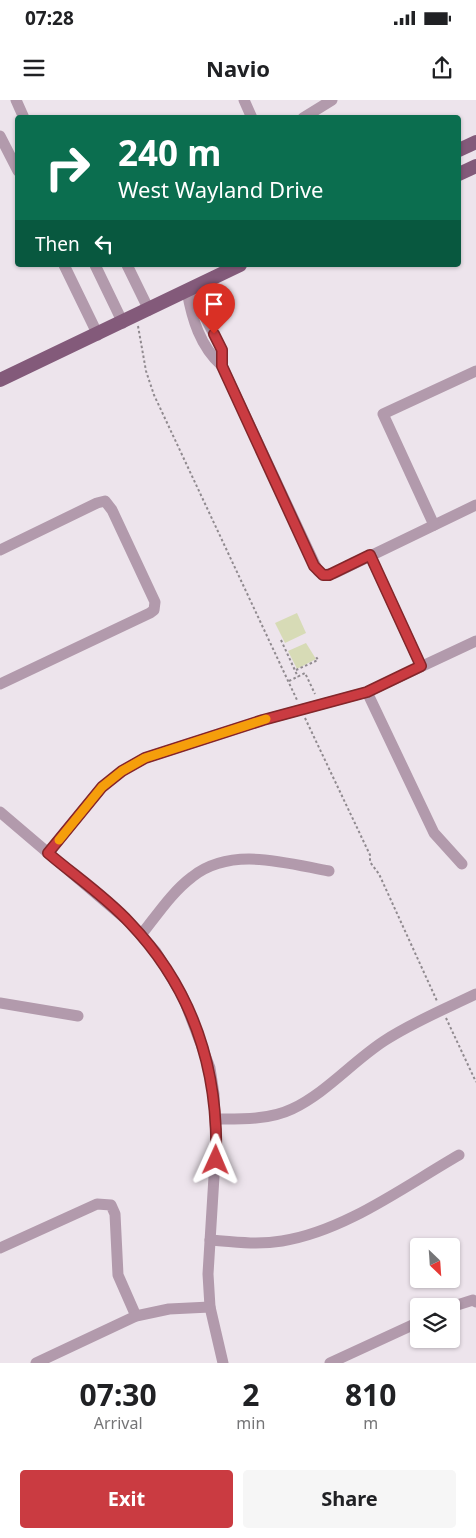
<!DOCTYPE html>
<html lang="en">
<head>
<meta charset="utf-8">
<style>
	body { margin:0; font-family:"Noto Sans",sans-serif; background:#f6f6f6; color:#202124; height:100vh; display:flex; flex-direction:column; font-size:19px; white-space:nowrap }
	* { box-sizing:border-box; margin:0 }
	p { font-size:16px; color:#757577 }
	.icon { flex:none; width:28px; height:28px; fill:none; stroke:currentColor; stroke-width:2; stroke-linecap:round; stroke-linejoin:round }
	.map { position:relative; height:1263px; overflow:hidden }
	.panel { display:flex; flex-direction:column; background:#fff; flex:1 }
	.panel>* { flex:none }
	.top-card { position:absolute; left:15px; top:15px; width:446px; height:152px; border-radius:5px; box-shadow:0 1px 4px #0004; background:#0b6e4f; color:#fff; overflow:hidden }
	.needle { width:32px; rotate:155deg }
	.fabs { position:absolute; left:410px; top:1138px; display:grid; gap:10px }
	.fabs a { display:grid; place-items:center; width:50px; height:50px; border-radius:5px; background:#fff; box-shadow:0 1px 4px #0004; font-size:25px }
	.pin { position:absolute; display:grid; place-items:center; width:42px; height:42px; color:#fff; margin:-51px -21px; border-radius:50% 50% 50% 0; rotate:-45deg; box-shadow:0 0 5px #0007 }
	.pin .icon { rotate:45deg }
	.me { position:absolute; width:55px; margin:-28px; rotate:1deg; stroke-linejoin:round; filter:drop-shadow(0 0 4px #0008) }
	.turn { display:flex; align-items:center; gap:18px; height:105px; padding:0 20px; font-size:22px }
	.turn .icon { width:65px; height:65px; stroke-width:2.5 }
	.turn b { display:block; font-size:35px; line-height:42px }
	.then { display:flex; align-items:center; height:48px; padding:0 20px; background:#0003; gap:10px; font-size:19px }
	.eta { display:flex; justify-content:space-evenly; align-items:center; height:85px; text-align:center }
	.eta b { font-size:30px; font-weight:700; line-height:35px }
	.button { display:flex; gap:10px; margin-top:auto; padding:10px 20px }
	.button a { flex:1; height:58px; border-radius:5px; background:#ca3b41; color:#fff; font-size:20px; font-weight:700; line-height:58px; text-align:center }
	.button a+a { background:#f6f6f6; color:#202124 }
	.status { display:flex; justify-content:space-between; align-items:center; height:35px; padding:0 25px; background:#fff; direction:ltr }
	.status svg { height:14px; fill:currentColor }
	header { display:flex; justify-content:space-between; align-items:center; height:65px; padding:0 20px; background:#fff; font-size:22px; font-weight:700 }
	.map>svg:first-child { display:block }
	.green { fill:#d7dbb6 }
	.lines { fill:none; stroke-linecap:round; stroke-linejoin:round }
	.path { stroke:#908a8f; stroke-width:2; stroke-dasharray:2.5 2.5; stroke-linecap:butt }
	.minor { stroke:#b29aac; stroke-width:11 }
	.major { stroke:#835a7a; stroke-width:14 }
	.route-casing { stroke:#83262a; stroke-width:12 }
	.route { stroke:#ca3b41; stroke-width:9 }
	.slow { stroke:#f59e0b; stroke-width:9 }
</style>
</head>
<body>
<div class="status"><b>07:28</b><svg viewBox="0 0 49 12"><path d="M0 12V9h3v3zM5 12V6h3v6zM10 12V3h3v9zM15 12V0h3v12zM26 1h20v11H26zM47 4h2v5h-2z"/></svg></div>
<header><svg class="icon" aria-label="menu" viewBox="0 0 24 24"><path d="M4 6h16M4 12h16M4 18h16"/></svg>Navio<svg class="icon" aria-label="share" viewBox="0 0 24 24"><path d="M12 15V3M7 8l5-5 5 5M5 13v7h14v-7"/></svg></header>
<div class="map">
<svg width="476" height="1263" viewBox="0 0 476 1263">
	<rect width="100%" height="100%" fill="#ede4ec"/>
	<g class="green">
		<path d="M 297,513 L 306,533 L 285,543 L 275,523 Z"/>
		<path d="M 306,543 L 316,559 L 297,569 L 288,551 Z"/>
	</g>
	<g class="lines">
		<g class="path">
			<path d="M 138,226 L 146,271 L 154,295 L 297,600"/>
			<path d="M 281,540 L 298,577"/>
			<path d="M 296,570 L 318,560 L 315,555"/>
			<path d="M 289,581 L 305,573 L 315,594"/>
			<path d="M 305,618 L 370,755 L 370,762 L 379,774 L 437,901"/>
			<path d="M 446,918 L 476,982"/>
		</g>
		<g class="minor">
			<path d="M 16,0 L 24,18"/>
			<path d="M 244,0 L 252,18"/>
			<path d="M 303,18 L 332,0"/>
			<path d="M 0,36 L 18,71"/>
			<path d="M 64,165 L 98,235"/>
			<path d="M 95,165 L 123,223"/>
			<path d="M 127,165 L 149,210"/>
			<path d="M 187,191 C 192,219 200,246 222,266 L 318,471 L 323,475 L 335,473 L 476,405"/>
			<path d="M 189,195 L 203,213 L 222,250 L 222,266"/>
			<path d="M 434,425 L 383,314 L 476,271"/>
			<path d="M 0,450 L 97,403 L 105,401 L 112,410 L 155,502 L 154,510 L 150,513 L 0,584"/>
			<path d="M 370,455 L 421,566"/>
			<path d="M 367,592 L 434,733 L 462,764"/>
			<path d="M 0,712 L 128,821 L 156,852 L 183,897 L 210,968 L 214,994 L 216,1044 L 208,1174 L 210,1207 L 223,1263"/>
			<path d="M 48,753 L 102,687 L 122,671 L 145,658 L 263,620 L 367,592 L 476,541"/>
			<path d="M 141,835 C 157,815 172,792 192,777 C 231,746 285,763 329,771"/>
			<path d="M 0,903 L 78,916"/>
			<path d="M 216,1019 C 241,1019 269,1020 292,1009 C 326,993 352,962 384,941 C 413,922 445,909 476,894"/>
			<path d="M 210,1140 C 234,1142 258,1145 282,1141 C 345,1131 405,1086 459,1055"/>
			<path d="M 0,1148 L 97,1104 L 111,1105 L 115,1114 L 118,1175 L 136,1216"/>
			<path d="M 451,1207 L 473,1200 L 476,1202"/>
			<path d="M 36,1263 L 136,1216 L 169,1209 L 210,1207"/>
			<path d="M 330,1263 L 419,1222"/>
		</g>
		<g class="major">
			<path d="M 459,50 L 476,42"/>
			<path d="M 459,74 L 476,66"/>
			<path d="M 0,280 L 240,165"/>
		</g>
	</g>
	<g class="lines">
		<defs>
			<path id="route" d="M 214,234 L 222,250 L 222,266 L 314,466 L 323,475 L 329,475 L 370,455 L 421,566 L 367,592 L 263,620 L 145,658 L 122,671 L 102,687 L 48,753 C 75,776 106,797 130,823 C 193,889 219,969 216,1060"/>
		</defs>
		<use href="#route" class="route-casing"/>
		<use href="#route" class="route"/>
		<path class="slow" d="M 59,740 L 102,687 L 122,671 L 145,658 L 266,619"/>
	</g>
</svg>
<div class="fabs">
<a><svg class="needle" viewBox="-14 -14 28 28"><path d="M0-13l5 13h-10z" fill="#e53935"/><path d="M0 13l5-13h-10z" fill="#757577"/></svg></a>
<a><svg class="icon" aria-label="layers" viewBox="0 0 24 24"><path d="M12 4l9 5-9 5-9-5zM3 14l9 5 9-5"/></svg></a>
</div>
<div class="pin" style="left:214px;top:234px;background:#d93025"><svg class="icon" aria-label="arrive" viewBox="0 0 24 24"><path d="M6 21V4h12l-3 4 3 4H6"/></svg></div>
<svg class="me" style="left:216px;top:1060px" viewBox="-20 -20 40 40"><path d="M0-17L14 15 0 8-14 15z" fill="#ca3b41" stroke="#fff" stroke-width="4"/></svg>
<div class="top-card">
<div class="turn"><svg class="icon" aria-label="right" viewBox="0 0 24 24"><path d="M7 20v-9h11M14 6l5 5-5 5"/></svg><div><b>240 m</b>West Wayland Drive</div></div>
<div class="then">Then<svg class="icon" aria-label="left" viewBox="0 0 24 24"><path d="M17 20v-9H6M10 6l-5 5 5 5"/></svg></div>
</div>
</div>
<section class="panel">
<div class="eta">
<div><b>07:30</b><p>Arrival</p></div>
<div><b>2</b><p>min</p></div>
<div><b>810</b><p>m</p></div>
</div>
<div class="button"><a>Exit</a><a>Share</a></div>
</section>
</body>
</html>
